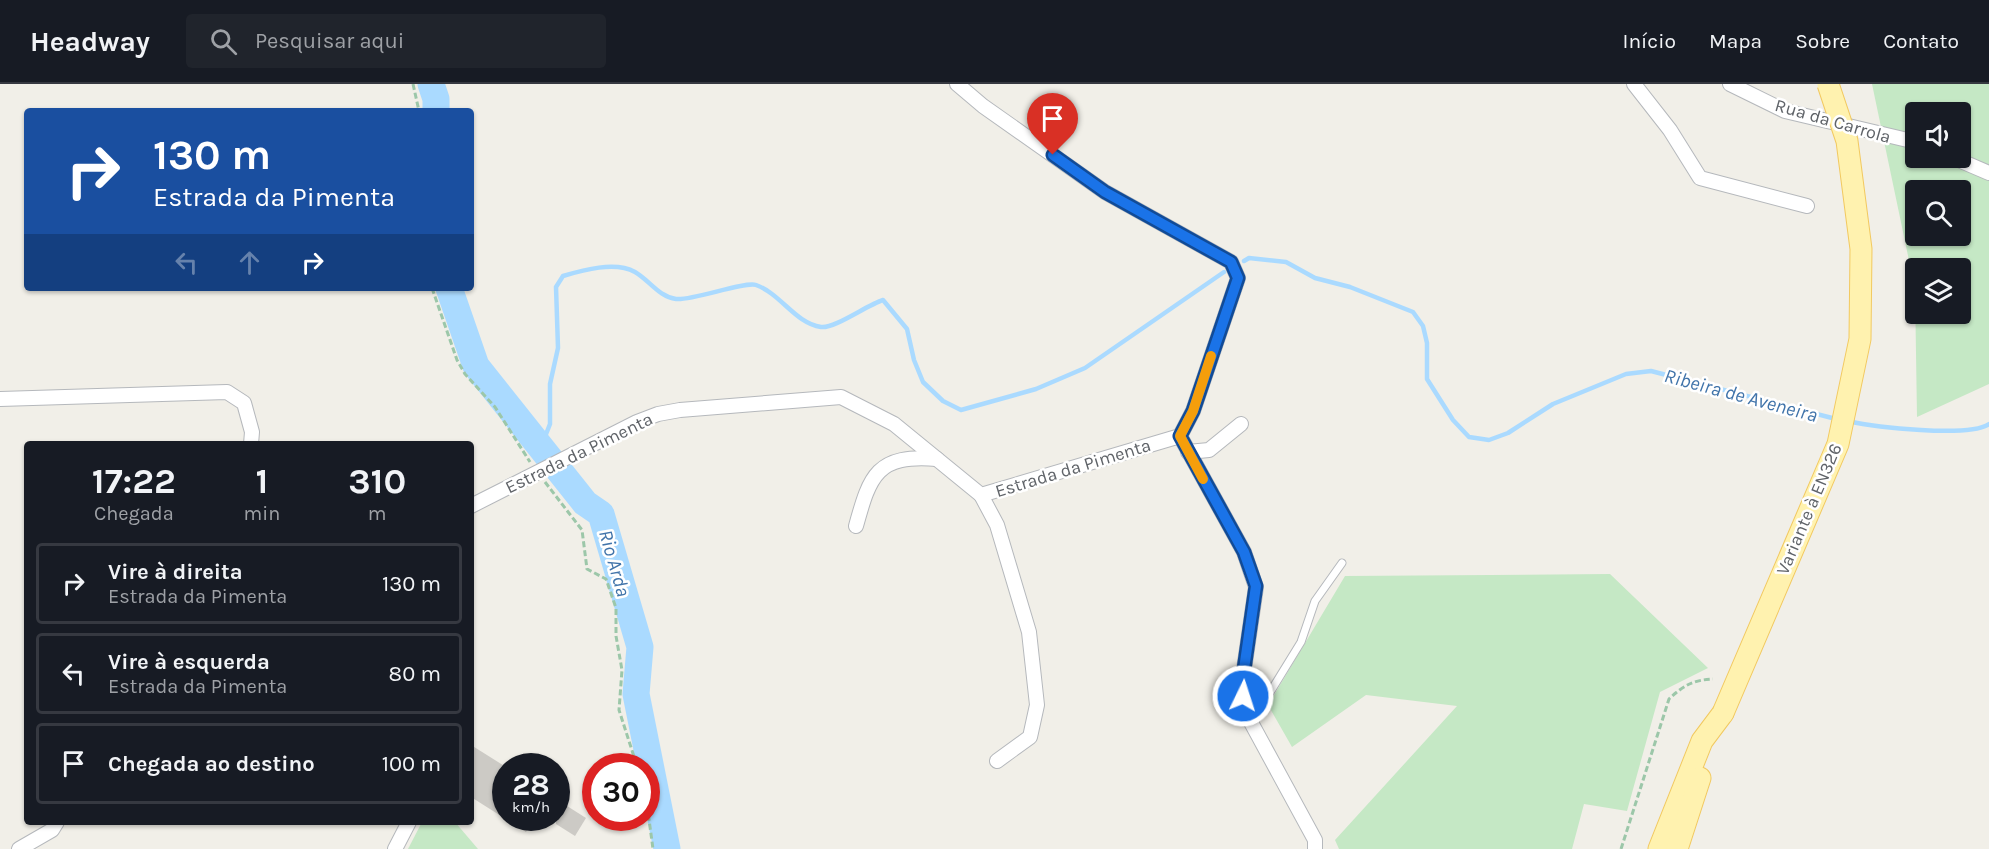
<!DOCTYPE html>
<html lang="pt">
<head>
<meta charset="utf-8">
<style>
	body { margin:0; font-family:Karla,sans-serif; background:#20242c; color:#f1f3f6; height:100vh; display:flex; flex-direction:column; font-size:22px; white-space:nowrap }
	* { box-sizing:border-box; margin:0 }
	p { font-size:20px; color:#9ea1a6 }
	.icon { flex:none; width:33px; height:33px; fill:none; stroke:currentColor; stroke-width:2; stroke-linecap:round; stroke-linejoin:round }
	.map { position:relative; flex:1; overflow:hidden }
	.panel { position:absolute; left:24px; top:357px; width:450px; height:384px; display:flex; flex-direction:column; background:#171b24; border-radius:6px; box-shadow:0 2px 4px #0004 }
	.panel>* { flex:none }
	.banner { position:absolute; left:24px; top:24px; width:450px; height:183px; border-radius:6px; box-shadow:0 2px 4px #0004; background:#1a4fa0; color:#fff; overflow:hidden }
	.buttons { position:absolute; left:1905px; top:18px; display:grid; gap:12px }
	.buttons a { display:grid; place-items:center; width:66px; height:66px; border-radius:6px; background:#171b24; box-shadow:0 2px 4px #0004; font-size:30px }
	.speed { position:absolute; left:492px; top:669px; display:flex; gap:12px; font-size:30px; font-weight:700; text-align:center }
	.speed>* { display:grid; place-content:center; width:78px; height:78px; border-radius:50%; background:#171b24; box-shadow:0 2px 4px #0004; line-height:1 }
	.speed small { font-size:15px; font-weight:400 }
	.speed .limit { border:9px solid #d22; background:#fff; color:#111 }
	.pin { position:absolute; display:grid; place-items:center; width:51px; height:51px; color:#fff; margin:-62px -26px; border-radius:50% 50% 50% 0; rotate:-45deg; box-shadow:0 0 6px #0007 }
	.pin .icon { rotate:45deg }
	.me { position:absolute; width:66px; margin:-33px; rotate:4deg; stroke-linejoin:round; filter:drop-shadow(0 0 4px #0008) }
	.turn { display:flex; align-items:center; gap:21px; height:126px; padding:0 30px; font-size:27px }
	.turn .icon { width:78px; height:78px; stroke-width:2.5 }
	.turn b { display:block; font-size:42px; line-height:51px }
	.lanes { display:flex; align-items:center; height:57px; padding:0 30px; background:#0003; justify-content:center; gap:30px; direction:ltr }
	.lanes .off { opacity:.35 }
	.eta { display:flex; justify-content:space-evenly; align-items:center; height:102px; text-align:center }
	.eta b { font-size:36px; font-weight:700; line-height:42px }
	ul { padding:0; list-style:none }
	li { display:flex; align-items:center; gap:18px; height:81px; margin:0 12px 9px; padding:0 18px; border:3px solid #363941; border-radius:6px }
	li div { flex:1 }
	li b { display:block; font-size:22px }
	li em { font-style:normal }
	header { display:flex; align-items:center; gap:36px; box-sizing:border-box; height:84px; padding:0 30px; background:#171b24; border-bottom:2px solid #363941 }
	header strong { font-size:28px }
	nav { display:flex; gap:33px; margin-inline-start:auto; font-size:21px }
	.search { width:420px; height:54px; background:#20242c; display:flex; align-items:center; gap:15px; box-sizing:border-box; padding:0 21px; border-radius:6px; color:#9ea1a6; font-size:22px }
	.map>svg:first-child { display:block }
	.green { fill:#c5e8c5; fill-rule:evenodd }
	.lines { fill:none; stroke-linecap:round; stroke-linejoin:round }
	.stream { stroke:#aadaff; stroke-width:4.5 }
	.river { stroke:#aadaff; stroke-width:27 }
	.building { fill:#cccac5 }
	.service-casing { stroke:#b5b8bc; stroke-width:9 }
	.minor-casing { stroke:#b5b8bc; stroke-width:16 }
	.primary-casing { stroke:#f2c960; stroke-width:23 }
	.path { stroke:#9cc7a9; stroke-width:3; stroke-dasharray:6 3; stroke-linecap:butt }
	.service { stroke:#fff; stroke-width:7 }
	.minor { stroke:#fff; stroke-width:14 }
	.primary { stroke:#fff2af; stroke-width:21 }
	.primary-bridge-casing { stroke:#f2c960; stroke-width:23; stroke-linecap:butt }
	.primary-bridge { stroke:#fff2af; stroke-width:21 }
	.route-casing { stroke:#114b97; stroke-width:15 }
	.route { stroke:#1a73e8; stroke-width:10 }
	.slow { stroke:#f59e0b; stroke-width:10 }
	.labels { text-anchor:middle; stroke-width:5; stroke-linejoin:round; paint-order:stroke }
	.street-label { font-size:18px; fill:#5f6368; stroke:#fff }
	.water-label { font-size:20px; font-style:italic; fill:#4174aa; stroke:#fff }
</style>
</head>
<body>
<header>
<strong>Headway</strong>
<div class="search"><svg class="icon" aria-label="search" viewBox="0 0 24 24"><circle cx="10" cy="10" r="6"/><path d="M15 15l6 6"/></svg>Pesquisar aqui</div>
<nav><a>Início</a><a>Mapa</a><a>Sobre</a><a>Contato</a></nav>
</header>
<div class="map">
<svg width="1989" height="765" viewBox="0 0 1989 765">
	<rect width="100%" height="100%" fill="#f1efe8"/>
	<g class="green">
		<path d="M 1872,0 L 1989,0 L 1989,300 L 1917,333 L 1915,205 ZM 1916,28 L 1960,28 L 1960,74 L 1916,74 ZM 1916,106 L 1960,106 L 1960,152 L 1916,152 ZM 1916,184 L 1960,184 L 1960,230 L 1916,230 Z"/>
		<path d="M 1610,490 L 1708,584 L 1660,608 L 1627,727 L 1584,720 L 1572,765 L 1339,765 L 1335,756 L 1457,622 L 1366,611 L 1292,663 L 1268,621 L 1345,492 Z"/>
		<path d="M 422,738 L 455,738 L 478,765 L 408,765 Z"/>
	</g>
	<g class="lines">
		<g class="stream">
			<path d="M 1244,177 L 1249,174 L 1286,178 L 1315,194 L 1350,203 L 1413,228 L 1423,242 L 1427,259 L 1427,295 L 1453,336 L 1469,353 L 1489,356 L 1508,349 L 1553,320 L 1626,290 L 1651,287 L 1836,335"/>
			<path d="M 1847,337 C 1875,343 1968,354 1989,340"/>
			<path d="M 541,363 L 550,340 L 550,300 L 558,264 L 556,203 L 563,192 C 583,186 615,177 635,188 C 649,196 659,213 676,215 C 692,217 745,197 756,201 C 781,210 795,239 821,243 C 834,245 867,221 883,216 L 907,245 L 914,276 L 923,298 L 943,317 L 961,326 L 1036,305 L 1085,284 L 1224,188"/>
		</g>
		<g class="river">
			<path d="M 431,0 L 436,15 L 436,27"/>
			<path d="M 449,204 L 476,282 L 585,419 L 601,430 L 640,563 L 636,610 L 667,765"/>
		</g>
	</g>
	<g class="building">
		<path d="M 471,661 L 506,683 L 506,734 L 535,734 L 526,748 L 471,713 Z"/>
		<path d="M 556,715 L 586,734 L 575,752 L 556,740 Z"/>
	</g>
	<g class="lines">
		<defs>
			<path id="service" d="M 1253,643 L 1258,628 L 1301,558 L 1315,517 L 1342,479"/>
			<g id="minor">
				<path d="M 1634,0 L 1670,46 L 1700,94 L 1807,122"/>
				<path d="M 1730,0 L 1785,27 L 1916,58"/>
				<path d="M 1954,74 L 1989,89"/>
				<path d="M 0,315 L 227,308 L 244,319 L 252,348 L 251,360"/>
				<path d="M 1180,352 L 1244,468 L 1256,503 L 1242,599 L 1247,631 L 1315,756 L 1315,765"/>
				<path d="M 1188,368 L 1209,366 L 1241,340"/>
				<path d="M 981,411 L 997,441 L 1029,548 L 1037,621 L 1030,653 L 997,677"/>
				<path d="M 471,422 L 637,338 L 658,330 L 680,326 L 841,313 L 894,340 L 981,411 L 1180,352 L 1193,327 L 1238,194 L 1231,178 L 1105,108 L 983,22 L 957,0"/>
				<path d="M 856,442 C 870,391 877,370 937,375"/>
				<path d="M 19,765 L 52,746 L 57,738"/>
				<path d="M 395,765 L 409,738"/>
			</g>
			<g id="primary">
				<path d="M 1659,765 L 1702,657 L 1723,629"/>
				<path d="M 1677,765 L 1700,694"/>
			</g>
		</defs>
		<use href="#service" class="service-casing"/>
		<use href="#minor" class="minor-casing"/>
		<use href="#primary" class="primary-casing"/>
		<g class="path">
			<path d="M 413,0 L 419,27"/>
			<path d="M 432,204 L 457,276 L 465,290 L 495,323 L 530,378"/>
			<path d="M 545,398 L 582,446 L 587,485 L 606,495 L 616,524 L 616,552 L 622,586 L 619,626 L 637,682"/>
			<path d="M 646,713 L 653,765"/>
			<path d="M 1621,765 L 1669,615 C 1684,601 1693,596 1713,595"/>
		</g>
		<use href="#service" class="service"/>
		<use href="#minor" class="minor"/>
		<use href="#primary" class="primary"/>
		<defs>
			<path id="primary-bridge" d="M 1723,629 L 1838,360 L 1860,255 L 1861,165 L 1847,57 L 1828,0"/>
		</defs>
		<use href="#primary-bridge" class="primary-bridge-casing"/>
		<use href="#primary-bridge" class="primary-bridge"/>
	</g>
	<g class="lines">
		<defs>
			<path id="route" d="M 1053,71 L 1105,108 L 1231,178 L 1238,194 L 1193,327 L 1180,352 L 1244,468 L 1256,502 L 1242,599 L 1243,612"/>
		</defs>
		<use href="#route" class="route-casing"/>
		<use href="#route" class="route"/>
		<path class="slow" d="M 1203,395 L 1180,352 L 1193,327 L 1211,272"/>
	</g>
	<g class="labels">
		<g class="street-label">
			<text transform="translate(1833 37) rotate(16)" y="6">Rua da Carrola</text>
			<text transform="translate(579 369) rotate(-26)" y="6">Estrada da Pimenta</text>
			<text transform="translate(1073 384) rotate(-17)" y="6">Estrada da Pimenta</text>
			<text transform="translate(1809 425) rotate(-67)" y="6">Variante à EN326</text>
		</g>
		<g class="water-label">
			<text transform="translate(1741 311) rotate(15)" y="7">Ribeira de Aveneira</text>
			<text transform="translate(615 479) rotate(74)" y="7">Rio Arda</text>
		</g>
	</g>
</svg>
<div class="buttons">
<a><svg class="icon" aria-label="sound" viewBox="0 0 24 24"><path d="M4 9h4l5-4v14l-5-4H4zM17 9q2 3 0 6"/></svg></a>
<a><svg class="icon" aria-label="search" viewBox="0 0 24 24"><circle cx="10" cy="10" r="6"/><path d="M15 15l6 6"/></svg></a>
<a><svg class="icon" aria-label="layers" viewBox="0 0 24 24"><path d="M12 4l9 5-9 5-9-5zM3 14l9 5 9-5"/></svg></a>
</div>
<div class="speed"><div>28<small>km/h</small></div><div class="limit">30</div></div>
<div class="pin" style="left:1053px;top:71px;background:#d93025"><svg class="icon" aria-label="arrive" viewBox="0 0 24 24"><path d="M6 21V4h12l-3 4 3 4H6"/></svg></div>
<svg class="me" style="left:1243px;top:612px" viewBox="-20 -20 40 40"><circle r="17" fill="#1a73e8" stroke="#fff" stroke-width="3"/><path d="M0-11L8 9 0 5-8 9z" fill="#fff"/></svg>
<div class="banner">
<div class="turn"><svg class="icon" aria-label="right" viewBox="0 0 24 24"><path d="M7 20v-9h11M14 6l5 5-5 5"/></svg><div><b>130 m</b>Estrada da Pimenta</div></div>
<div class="lanes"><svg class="icon off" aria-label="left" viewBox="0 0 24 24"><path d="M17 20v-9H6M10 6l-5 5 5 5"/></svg><svg class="icon off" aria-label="ahead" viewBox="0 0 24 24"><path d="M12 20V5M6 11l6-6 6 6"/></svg><svg class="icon" aria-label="right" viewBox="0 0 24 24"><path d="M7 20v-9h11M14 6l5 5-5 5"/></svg></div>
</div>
<section class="panel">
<div class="eta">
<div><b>17:22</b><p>Chegada</p></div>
<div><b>1</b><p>min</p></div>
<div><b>310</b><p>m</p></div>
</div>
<ul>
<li><svg class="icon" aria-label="right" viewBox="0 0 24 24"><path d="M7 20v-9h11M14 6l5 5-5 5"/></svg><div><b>Vire à direita</b><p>Estrada da Pimenta</p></div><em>130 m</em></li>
<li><svg class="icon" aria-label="left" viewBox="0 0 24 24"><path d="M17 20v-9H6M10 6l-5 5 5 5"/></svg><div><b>Vire à esquerda</b><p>Estrada da Pimenta</p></div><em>80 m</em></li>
<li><svg class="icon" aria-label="arrive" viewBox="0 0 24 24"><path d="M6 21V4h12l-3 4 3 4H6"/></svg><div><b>Chegada ao destino</b></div><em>100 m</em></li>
</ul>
</section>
</div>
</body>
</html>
